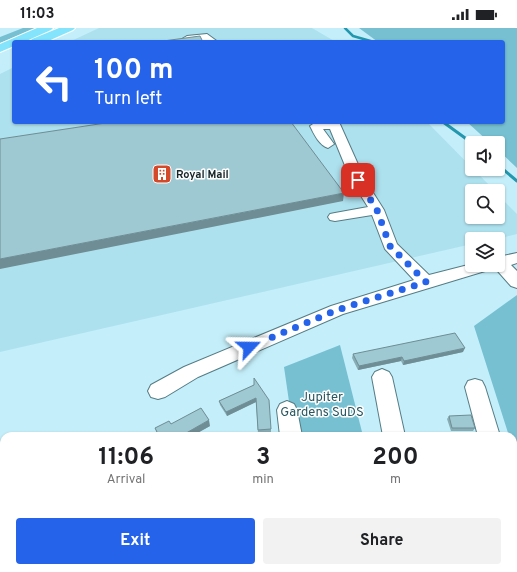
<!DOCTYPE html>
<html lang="en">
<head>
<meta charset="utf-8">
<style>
	body { margin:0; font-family:Overpass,sans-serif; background:#f2f2f2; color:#202124; height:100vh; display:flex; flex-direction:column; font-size:15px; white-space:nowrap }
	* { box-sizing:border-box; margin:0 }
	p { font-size:13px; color:#757577 }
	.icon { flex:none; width:22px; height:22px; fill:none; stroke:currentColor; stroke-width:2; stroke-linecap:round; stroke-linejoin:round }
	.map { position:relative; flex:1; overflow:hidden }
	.details { position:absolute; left:0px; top:404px; width:517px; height:140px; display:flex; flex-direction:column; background:#fff; border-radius:12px 12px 0 0; box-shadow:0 1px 3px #0004 }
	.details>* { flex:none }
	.top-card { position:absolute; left:12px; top:12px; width:493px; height:84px; border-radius:4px; box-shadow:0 1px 3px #0004; background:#2563eb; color:#fff; overflow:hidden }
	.controls { position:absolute; left:465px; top:108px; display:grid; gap:8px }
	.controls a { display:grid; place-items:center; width:40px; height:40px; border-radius:4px; background:#fff; box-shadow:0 1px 3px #0004; font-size:20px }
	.pin { position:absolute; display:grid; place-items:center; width:34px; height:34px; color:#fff; margin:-17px; border-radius:8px; box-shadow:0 2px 6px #0006 }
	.me { position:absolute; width:44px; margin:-22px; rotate:67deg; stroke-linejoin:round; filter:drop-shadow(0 0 3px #0008) }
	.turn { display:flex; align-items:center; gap:14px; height:84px; padding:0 16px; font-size:18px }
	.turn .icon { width:52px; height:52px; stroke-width:2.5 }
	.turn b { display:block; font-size:28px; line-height:34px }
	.eta { display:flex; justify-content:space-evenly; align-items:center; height:68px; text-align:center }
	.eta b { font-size:24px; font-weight:700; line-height:28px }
	.action { display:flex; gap:8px; margin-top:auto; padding:8px 16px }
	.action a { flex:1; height:46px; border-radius:4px; background:#2563eb; color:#fff; font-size:16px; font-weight:700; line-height:46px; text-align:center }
	.action a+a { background:#f2f2f2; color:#202124 }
	.status { display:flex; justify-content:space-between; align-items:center; height:28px; padding:0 20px; background:#fff; direction:ltr }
	.status svg { height:11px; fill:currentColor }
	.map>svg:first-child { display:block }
	.built { fill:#aee1ee }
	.green { fill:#76c0d2 }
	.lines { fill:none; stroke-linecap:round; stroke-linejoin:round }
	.stream-far1 { stroke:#2297ae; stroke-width:2.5 }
	.stream { stroke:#2297ae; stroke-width:3 }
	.minor-casing { stroke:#547c85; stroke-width:2 }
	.highway-casing { stroke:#fff; stroke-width:2 }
	.minor { fill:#fff; fill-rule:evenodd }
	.highway { fill:#84e4fb; fill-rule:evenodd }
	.wall { fill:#88adb5 }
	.shaded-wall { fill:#6f8d94 }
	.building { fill:#9ec9d3; stroke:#6f8d94 }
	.route { stroke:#2563eb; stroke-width:7; stroke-dasharray:0 12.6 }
	.labels { text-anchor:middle; stroke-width:3; stroke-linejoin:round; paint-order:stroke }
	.far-poi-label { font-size:11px; font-weight:bold; fill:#142428; stroke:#fff; text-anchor:start }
	.park-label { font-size:13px; fill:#285660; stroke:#fff }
</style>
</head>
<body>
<div class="status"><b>11:03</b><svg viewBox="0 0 49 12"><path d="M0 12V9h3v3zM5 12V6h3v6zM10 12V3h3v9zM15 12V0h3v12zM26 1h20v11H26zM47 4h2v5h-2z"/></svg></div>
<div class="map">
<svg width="517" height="544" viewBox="0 0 517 544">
	<rect width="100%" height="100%" fill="#c4effa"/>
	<g class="built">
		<path d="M 99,0 L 312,0 L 336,14 L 69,14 Z"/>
		<path d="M 14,39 L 14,94 L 427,94 L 495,163 L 472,163 L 472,189 L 498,189 L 498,167 L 517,186 L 517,206 L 496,211 L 472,211 L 472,216 L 0,324 L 0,46 Z"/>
	</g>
	<g class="green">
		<path d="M 23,0 L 37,0 L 0,15 L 0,9 Z"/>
		<path d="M 359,0 L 517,0 L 517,140 L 498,122 L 498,115 L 490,115 L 467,94 L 503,94 L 503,14 L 378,14 Z"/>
		<path d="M 517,267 L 517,433 L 513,421 L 513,408 L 509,408 L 474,298 Z"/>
		<path d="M 340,317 L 363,408 L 294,408 L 284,339 Z"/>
		<path d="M 304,540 L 387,540 L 388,544 L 304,544 Z"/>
	</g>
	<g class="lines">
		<path class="stream-far1" d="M 345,0 L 353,8 L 374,14"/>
		<g class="stream">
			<path d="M 443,94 L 472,115"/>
			<path d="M 498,137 L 517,153"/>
		</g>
		<defs>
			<g id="minor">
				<path d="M 207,6 L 218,14 L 207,14 L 205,12 L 187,14 L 182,11 L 187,8 Z"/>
				<path d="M 316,94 L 339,94 L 365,152 L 384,182 L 397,216 L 429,247 L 472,236 L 498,237 L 498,229 L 517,225 L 517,235 L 511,237 L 517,243 L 517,260 L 511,258 L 495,240 L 343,286 L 198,349 L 165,369 L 158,371 L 151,369 L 148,363 L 151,357 L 184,339 L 331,278 L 414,252 L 385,221 L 372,187 L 335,193 L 330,192 L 328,189 L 330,186 L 335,185 L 368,179 L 351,152 L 330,101 L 323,101 L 334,116 L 328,120 C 319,117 314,106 310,98 Z"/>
				<path d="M 382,341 L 389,344 L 392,349 L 405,408 L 383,408 L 372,349 L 375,344 Z"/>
				<path d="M 475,351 L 482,353 L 485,359 L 500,408 L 478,408 L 465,359 L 468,353 Z"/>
				<path d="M 287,373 L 294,376 L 297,382 L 302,408 L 280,408 L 277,382 L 280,376 Z"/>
				<path d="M 4,423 L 4,444 L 0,446 L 0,425 Z"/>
				<path d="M 4,447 L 4,468 L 0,470 L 0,448 Z"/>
				<path d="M 513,480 L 517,481 L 517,516 L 513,514 Z"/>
				<path d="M 135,540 L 159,540 L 159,544 L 133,544 Z"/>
				<path d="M 286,540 L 310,540 L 311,544 L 285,544 Z"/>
				<path d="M 381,540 L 405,540 L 406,544 L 380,544 Z"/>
			</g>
			<g id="highway">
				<path d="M 37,0 L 53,0 L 51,2 L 24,14 L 14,14 L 14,18 L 0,24 L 0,16 Z"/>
				<path d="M 59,0 L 75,0 L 73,2 L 46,14 L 30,14 L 32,11 Z"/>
			</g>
		</defs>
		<use href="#minor" class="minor-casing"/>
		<use href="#highway" class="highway-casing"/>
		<use href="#minor" class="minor"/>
		<use href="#highway" class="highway"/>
	</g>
	<g class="wall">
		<path d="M 463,324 L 403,337 L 401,333 L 358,342 L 352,330 L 353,326 Z"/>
		<path d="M 254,350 L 271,401 L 271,405 L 258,406 L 256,374 L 227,388 L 220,377 L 219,373 L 254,357 Z"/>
		<path d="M 449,388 L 475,400 L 473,403 L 451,403 L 447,391 Z"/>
		<path d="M 171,396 L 210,398 L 192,408 L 158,408 L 155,400 Z"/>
		<path d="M 486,540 L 513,540 L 515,544 L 487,544 Z"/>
	</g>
	<g class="shaded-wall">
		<path d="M 344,165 L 343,173 L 0,241 L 0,231 Z"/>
		<path d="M 465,320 L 463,324 L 403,337 L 404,333 Z"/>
		<path d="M 402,329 L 401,333 L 358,342 L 359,338 Z"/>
		<path d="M 256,370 L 256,374 L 227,388 L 226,384 Z"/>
		<path d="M 209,392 L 210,398 L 192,408 L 181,408 Z"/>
		<path d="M 4,515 L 4,523 L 0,525 L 0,518 Z"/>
		<path d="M 118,540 L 122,540 L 120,544 L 116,544 Z"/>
	</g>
	<g class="building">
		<path d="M 200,8 L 203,14 L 156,14 Z"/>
		<path d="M 112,94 L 291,94 L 344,165 L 0,231 L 0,111 Z"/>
		<path d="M 455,305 L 465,320 L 404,333 L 402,329 L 359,338 L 353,326 Z"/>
		<path d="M 254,350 L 269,372 L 271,401 L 258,402 L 256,370 L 226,384 L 219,373 L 254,357 Z"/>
		<path d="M 201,380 L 209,392 L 181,408 L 159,408 L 155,400 L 169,393 L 171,396 Z"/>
		<path d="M 471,387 L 475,400 L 452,400 L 449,388 Z"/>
		<path d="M 4,488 L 4,515 L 0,518 L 0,491 Z"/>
		<path d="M 513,537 L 515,544 L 492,544 L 491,540 L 513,540 Z"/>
		<path d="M 98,540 L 118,540 L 116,544 L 96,544 Z"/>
		<path d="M 167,540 L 190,540 L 194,541 L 193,544 L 166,544 Z"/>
	</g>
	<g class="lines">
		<path class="route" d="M 249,319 L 337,282 L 426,254 L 390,218 L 377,182 L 358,152"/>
	</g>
	<defs>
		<symbol id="building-square" viewBox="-11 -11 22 22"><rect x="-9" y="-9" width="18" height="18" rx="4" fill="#d34929" stroke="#fff"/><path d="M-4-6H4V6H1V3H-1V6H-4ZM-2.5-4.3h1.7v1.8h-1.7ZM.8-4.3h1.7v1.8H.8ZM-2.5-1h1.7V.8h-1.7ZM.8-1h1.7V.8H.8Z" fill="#fff"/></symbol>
	</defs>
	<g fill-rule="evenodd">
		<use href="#building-square" x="151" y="135" width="22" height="22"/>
	</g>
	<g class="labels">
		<g class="far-poi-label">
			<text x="176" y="150">Royal Mail</text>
		</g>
		<g class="park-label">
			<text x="322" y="373">Jupiter<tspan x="322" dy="15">Gardens SuDS</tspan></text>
		</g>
	</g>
</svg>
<div class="controls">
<a><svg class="icon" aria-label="sound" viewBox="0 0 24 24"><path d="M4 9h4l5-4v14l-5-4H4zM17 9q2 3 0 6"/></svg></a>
<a><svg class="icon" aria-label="search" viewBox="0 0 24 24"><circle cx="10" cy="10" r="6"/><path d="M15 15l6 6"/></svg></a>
<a><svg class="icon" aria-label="layers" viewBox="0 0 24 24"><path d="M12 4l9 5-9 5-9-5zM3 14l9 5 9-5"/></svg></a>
</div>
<div class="pin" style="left:358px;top:152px;background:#d93025"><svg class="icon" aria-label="arrive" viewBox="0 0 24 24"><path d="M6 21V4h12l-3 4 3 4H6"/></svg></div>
<svg class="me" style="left:249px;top:319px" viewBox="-20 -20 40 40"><path d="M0-17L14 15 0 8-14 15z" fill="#2563eb" stroke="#fff" stroke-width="4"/></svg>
<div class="top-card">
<div class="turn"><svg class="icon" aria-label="left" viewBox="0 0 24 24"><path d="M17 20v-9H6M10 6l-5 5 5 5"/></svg><div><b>100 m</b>Turn left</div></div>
</div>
<section class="details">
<div class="eta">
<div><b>11:06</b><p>Arrival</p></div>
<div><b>3</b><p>min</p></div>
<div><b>200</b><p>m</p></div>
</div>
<div class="action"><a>Exit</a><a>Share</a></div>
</section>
</div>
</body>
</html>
